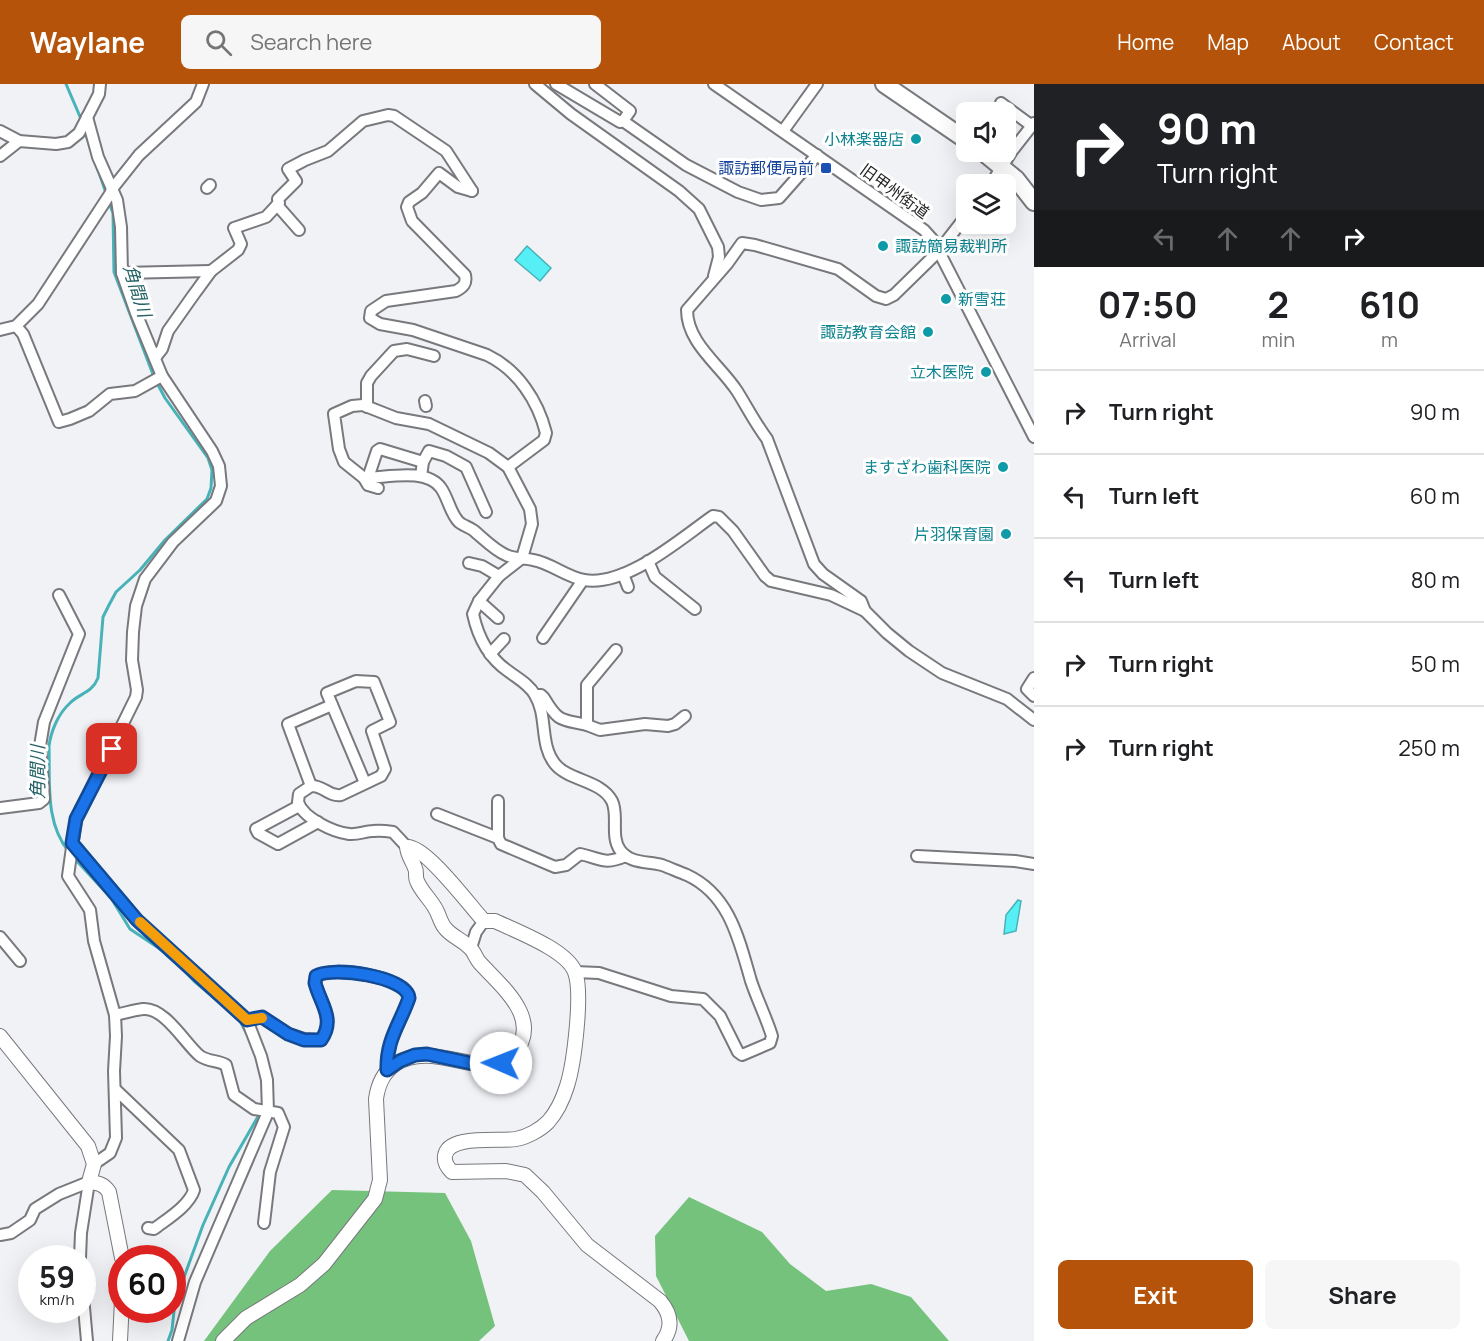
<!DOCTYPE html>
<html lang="en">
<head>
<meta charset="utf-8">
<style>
	body { margin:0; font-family:Manrope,"Noto Sans JP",sans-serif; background:#f6f6f6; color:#202124; height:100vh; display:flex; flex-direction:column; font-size:22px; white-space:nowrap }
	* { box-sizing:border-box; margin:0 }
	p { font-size:20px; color:#757577 }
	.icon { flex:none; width:33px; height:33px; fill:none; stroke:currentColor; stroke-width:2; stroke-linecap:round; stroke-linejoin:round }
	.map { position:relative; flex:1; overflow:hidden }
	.details { display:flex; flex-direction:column; background:#fff; width:450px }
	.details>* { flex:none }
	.top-card { background:#202124; color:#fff; overflow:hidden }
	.controls { position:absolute; left:956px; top:18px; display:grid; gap:12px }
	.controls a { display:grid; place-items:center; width:60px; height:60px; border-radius:9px; background:#fff; box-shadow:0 6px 24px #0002; font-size:30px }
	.speed { position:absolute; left:18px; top:1161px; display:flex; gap:12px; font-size:30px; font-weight:700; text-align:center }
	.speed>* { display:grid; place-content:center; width:78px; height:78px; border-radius:50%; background:#fff; box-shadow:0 6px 24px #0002; line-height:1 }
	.speed small { font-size:15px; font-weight:400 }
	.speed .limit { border:9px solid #d22; background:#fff; color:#111 }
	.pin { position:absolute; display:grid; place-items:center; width:51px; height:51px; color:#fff; margin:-26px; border-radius:12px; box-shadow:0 3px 9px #0006 }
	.me { position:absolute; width:66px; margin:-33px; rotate:271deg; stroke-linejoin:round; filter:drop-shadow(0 0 4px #0008) }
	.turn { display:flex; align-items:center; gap:21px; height:126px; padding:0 24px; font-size:27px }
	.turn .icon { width:78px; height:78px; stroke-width:2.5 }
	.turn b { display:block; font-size:42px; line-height:51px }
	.lanes { display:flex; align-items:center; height:57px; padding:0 24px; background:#0003; justify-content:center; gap:30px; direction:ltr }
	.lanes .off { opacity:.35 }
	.eta { display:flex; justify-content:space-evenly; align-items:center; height:102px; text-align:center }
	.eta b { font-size:36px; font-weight:700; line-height:42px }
	.primary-button { display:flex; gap:12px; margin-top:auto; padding:12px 24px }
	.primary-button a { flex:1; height:69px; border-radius:9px; background:#b45309; color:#fff; font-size:24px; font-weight:700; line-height:69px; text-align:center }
	.primary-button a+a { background:#f6f6f6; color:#202124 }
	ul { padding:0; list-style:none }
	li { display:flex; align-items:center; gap:18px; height:84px; padding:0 24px; border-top:2px solid #e0e0e0 }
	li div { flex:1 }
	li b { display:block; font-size:22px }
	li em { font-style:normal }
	header { display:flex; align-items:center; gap:36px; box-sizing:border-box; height:84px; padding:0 30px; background:#b45309; color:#fff }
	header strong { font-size:28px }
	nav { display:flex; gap:33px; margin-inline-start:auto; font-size:21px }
	.search { width:420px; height:54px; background:#f6f6f6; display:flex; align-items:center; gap:15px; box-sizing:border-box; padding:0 21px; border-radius:9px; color:#757577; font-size:22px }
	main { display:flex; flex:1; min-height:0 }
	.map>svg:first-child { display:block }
	.forest { fill:#74c27b }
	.water { fill:#56eff5; stroke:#47b2b7; stroke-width:1.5 }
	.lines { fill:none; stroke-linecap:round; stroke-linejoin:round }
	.stream { stroke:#47b2b7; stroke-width:3 }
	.minor-casing { stroke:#78797d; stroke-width:14 }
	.major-casing { stroke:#78797d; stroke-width:16 }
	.highway-casing { stroke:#78797d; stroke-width:20 }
	.minor { stroke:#fff; stroke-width:10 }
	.major { stroke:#fff; stroke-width:14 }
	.highway { stroke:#fff; stroke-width:16 }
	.route-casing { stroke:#114b97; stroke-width:15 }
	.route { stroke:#1a73e8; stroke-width:10 }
	.slow { stroke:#f59e0b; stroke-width:10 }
	.culture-dot { fill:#0f9aa8; stroke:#fff; stroke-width:2 }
	.transit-dot { fill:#1a4fb4; stroke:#fff; stroke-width:2 }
	.labels { text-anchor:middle; stroke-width:6; stroke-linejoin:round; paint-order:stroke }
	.culture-label { font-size:16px; fill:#0d838f; stroke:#fff; text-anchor:end }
	.transit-label { font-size:16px; fill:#164399; stroke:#fff; text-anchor:end }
	.street-label { font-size:16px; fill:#252527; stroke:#fff }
	.water-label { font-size:18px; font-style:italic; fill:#246265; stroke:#fff }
</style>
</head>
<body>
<header>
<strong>Waylane</strong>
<div class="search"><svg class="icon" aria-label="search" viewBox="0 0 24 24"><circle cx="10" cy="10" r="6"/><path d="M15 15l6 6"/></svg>Search here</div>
<nav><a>Home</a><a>Map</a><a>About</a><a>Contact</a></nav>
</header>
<main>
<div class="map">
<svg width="1034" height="1257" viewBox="0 0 1034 1257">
	<rect width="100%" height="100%" fill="#f1f2f6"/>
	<g class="forest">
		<path d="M 332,1106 L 445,1109 L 471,1157 L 495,1242 L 479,1257 L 204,1257 L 270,1167 Z"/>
		<path d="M 689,1113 L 762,1148 L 790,1180 L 826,1207 L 871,1200 L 911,1213 L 949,1257 L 689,1257 L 656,1192 L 655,1152 Z"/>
	</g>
	<g class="water">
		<path d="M 527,162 L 551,184 L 540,197 L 515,176 Z"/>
		<path d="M 1018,816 L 1021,817 L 1016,847 L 1004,850 L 1006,831 Z"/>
	</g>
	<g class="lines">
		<g class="stream">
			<path d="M 66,0 L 81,35"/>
			<path d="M 84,45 L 106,109"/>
			<path d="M 109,119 L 113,129 L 114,188 L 154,293"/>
			<path d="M 69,768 C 45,739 50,699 49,662 C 51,647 58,630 70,619 C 80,609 92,609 98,594 L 103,533 L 109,521 L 116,508 L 140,486 L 165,456 L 207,415 L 211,404 L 212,386 L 208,374 L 165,314 L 157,299"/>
			<path d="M 73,773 L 111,814 L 130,845 L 166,869"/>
			<path d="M 173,875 L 194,897 L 239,935 L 249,954"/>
			<path d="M 168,1257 L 172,1246 L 175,1218 L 203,1141 L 229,1083 L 260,1029"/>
		</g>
		<defs>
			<g id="minor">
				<path d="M 535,0 L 571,30 L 679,107 L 699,125 L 718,163 L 719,173 L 714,192"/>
				<path d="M 556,0 L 620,38 L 623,37 L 686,81 L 738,108 L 761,116 L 779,114 L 817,71"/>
				<path d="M 595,0 L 630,27 L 623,37"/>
				<path d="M 714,0 L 924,146 L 933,156 L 1034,353"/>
				<path d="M 1001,19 L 1032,42"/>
				<path d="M 87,33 L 98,73 L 117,116 L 121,143 L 122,189 L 136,229 L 162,292 L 212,367 L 219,382 L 221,402 L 216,417 L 173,458 L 145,495 L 136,522 L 133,548 L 132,576 L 137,606 L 136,613 L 76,735 L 68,792 L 90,826 L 94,857 L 115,931 L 116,952 L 114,987 L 116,1054 L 110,1069 L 94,1080"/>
				<path d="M 0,47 L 19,57 L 56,60 L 68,58 L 79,49 L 99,10 L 100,0"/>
				<path d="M 783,47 L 817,0"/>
				<path d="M 0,72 L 19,57"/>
				<path d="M 991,100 L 1012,67 L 1034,39"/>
				<path d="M 207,104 L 210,101"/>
				<path d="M 472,107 L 458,103 L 439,89 L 422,109 L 409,118 L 407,123 L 412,137 L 465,191 C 467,200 463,203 456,207 L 386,217 L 371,227 L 370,234 L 380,240 L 413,246 L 487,271 C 518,286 538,317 546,349 L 544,356 L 508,383"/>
				<path d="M 277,121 L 299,146"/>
				<path d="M 966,132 L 938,168 L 894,211 L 886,215 L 876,212 L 838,185 L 755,161 L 742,159 L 727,180 L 687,226 C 687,259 720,281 737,307 C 747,323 755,339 767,355 L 814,480 L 823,490 L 861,517 L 865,527 L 887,549 L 909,567 L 942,589 L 1007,615 L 1034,636"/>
				<path d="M 122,189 L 211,187"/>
				<path d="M 16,242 L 23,250 L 59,338 L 70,335 L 89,327 L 110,310 L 135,307 L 162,292"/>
				<path d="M 0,246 L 16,242 L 38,220 L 110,110 L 112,105 L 139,71 L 196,18 L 203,0"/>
				<path d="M 155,274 L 162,265 L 168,247 L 192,213 L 211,187 L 238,166 L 241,160 L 234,144 L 266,133 L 279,119 L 278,115 L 296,97 L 288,85 L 305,76 L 328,67 L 363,37 L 388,31 L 394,32 L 446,67 L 472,107"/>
				<path d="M 425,317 L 426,322"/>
				<path d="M 367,323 L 367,299 L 371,292 L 394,267 L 407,265 L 434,272"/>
				<path d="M 421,392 L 423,378 L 429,367 L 446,372 L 466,383 L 486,428"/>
				<path d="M 364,394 L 368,401 L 378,404"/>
				<path d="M 368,394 L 377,367 L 380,365 L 423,378"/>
				<path d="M 648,477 L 655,493 L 695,525"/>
				<path d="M 469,479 L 482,482 L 499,492"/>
				<path d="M 623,490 L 628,503"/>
				<path d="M 479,517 L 498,534"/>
				<path d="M 543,554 L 583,496"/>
				<path d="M 490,570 L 504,555"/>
				<path d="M 1034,594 L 1027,605 L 1034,612"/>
				<path d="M 536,611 L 541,611 L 544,614 C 559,639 561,635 587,641 L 587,601 L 616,566"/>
				<path d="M 587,641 L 600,646 L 645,640 L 668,642 L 675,640 L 685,632"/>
				<path d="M 365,699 L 327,609 L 356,597 L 374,598 L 390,638 L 372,647 L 385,685 L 381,692 L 341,711 C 329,713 323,701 311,702 L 299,710 L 298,718 C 303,734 333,748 349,750 C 358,751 365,747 373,747 C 380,746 387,747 393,748 L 407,763"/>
				<path d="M 311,702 L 288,640 L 332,621"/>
				<path d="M 498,717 L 498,754"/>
				<path d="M 299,722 L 256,745 L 258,749 L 278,760 L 318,738"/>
				<path d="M 0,724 L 39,719 L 44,715 L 40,662 L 44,638 L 79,550 L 59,511"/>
				<path d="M 437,730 L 498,754 L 501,760 L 555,783 L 566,781 L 580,770 C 603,775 603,781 626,772"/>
				<path d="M 72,759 L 137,836 L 247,936 L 261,972 L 267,996 L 268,1028 L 195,1198 L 178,1257"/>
				<path d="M 917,772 L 1015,777 L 1034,780"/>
				<path d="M 0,853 L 20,877"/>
				<path d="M 471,864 L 476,848 L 484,837"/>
				<path d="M 575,888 L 599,889 L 671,912 L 703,915 L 720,932 L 738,968 L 742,971 L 770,959 L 772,952 C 766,933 757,915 751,897 C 739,856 730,811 687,791 C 679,788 670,784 662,781 C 647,777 630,780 620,766 C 610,752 619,731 612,717 C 601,696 569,697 555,680 C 539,660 548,632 535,611 C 529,600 517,594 508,587 C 489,574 478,553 473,530 L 479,517 L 499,492 L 522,474 L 532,440 L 530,425 L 508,383 L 489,369 L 429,340 L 396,334 L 363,321 L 352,322 L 334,330 L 339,365 L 344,378 L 364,394 C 386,394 426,383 441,404 C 448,414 450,428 458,437 C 461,441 469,443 473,446 C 483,454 494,466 506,471 C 514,475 525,474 533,476 C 551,479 566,493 584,496 C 626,503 680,455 713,432 L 719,433 L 733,447 L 765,492 L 771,497 L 831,511 L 865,527"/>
				<path d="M 115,931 C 125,929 134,926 143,925 C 165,923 186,961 200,972 C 209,978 218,976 226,981 L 234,1011 L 254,1025 L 278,1029 L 284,1043 L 270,1088 L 264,1139"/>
				<path d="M 247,936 L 262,933 L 288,950 L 304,955 L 321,956 C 336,935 320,919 315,899 L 317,892 C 331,882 407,892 409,914 C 400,940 386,957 387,986"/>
				<path d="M 115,1005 L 179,1066 L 194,1106 C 189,1122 167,1135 154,1145 L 148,1144"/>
				<path d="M 0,1151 L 11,1149 L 30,1136 L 35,1125 L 59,1110 L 89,1098"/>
				<path d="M 80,1174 L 81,1149 L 89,1098"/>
				<path d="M 82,1201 L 87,1257"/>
			</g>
			<g id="major">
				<path d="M 0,952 L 88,1062 L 94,1080 L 89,1098 C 98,1099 104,1100 109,1108 L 122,1174"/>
				<path d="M 120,1257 L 122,1216"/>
				<path d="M 223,1257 L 246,1234 L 300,1201 L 324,1180 L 375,1115 L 380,1096 L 376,1015 C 378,1000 383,989 395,980 C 435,954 486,1000 513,971 C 544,936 502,903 480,879 C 476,875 474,867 470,864 C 463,856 452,853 445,844 C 440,838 439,830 435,824 C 430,815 421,807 417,797 C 415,793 417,788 415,784 C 412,776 408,772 407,763 C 425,761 470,822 484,837 L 495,837 C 516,847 567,866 575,888 C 583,909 574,980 567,1002 C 563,1015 557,1028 548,1038 C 540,1046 527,1053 516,1055 C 499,1058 448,1050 445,1072 C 444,1078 448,1084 452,1088 L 506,1087 L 525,1091 L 543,1108 L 587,1161 L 660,1217 C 671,1230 673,1243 663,1257"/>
			</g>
			<g id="highway">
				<path d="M 884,0 L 966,56"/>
				<path d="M 983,68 L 1016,95 L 1034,118"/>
			</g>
		</defs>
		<use href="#minor" class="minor-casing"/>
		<use href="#major" class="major-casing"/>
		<use href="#highway" class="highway-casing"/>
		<use href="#minor" class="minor"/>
		<use href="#major" class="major"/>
		<use href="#highway" class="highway"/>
	</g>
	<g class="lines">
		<defs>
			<path id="route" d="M 112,665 L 76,735 L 72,759 L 137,836 L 247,936 L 262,933 L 288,950 L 304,956 L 321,956 C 336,935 320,919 315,899 L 316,892 C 331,882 407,892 409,914 C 400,940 386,956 387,986 L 400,977 L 415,971 L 427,970 L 484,982 L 501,979"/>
		</defs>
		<use href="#route" class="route-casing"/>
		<use href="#route" class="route"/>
		<path class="slow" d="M 140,838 L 247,936 L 262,934"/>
	</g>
	<g class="culture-dot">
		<circle cx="916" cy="55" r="6"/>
		<circle cx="883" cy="162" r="6"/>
		<circle cx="946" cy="215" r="6"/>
		<circle cx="928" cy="248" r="6"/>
		<circle cx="986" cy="288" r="6"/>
		<circle cx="1003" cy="383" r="6"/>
		<circle cx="1006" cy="450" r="6"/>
	</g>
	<rect class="transit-dot" x="820" y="78" width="12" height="12" rx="3"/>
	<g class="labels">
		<g class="culture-label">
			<text x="904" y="61">小林楽器店</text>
			<text x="895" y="168" text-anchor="start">諏訪簡易裁判所</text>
			<text x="958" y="221" text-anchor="start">新雪荘</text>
			<text x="916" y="254">諏訪教育会館</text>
			<text x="974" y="294">立木医院</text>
			<text x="991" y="389">ますざわ歯科医院</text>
			<text x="994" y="456">片羽保育園</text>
		</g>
		<g class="transit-label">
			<text x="814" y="90">諏訪郵便局前</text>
		</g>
		<g class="street-label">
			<text transform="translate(895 107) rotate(36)" y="6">旧甲州街道</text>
		</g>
		<g class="water-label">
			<text transform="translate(137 207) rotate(73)" y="6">角間川</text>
			<text transform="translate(38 688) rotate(-90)" y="6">角間川</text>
		</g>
	</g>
</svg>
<div class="controls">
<a><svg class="icon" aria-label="sound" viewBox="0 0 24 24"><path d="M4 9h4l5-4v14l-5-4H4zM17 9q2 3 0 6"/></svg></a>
<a><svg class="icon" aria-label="layers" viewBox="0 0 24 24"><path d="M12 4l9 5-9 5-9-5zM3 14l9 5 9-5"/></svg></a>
</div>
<div class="speed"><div>59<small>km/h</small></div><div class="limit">60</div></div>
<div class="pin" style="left:112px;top:665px;background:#d93025"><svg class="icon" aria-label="arrive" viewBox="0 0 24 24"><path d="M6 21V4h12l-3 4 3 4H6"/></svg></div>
<svg class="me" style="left:501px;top:979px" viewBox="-20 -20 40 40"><circle r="19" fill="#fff"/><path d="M0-13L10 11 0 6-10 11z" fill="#1a73e8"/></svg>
</div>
<section class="details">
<div class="top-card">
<div class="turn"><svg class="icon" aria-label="right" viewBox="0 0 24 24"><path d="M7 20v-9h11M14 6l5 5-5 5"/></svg><div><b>90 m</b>Turn right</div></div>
<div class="lanes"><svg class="icon off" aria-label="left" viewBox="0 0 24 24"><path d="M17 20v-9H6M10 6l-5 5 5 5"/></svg><svg class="icon off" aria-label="ahead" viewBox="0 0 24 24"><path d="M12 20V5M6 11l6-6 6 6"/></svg><svg class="icon off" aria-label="ahead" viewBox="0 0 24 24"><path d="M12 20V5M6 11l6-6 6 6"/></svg><svg class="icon" aria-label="right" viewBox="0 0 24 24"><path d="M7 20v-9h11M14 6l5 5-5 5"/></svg></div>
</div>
<div class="eta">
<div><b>07:50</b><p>Arrival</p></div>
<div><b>2</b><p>min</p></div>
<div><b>610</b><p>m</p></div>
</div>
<ul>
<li><svg class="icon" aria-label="right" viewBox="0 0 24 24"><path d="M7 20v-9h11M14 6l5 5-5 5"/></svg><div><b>Turn right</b></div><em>90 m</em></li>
<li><svg class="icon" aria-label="left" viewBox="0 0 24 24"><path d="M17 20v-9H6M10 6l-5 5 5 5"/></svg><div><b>Turn left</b></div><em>60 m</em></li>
<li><svg class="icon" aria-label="left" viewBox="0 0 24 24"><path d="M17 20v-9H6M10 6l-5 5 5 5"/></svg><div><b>Turn left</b></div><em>80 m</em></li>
<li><svg class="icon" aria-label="right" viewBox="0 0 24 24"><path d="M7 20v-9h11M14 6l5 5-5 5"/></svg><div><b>Turn right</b></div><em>50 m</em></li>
<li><svg class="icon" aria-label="right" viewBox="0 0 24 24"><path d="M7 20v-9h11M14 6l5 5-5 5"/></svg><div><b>Turn right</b></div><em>250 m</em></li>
</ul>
<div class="primary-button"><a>Exit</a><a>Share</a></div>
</section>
</main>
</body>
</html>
